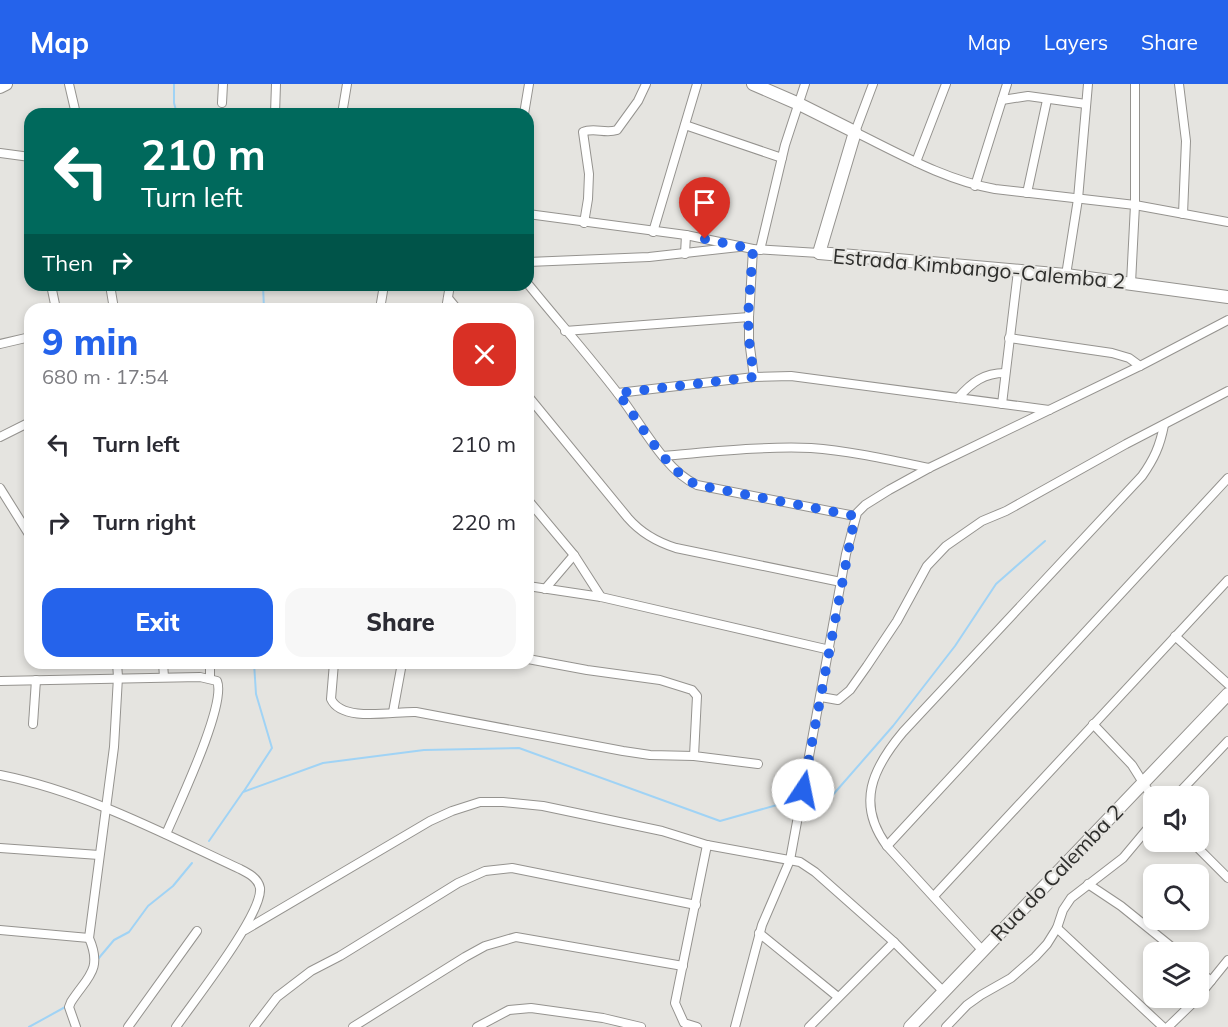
<!DOCTYPE html>
<html lang="en">
<head>
<meta charset="utf-8">
<style>
	body { margin:0; font-family:Mulish,sans-serif; background:#f7f7f7; color:#2b2b33; height:100vh; display:flex; flex-direction:column; font-size:22px; white-space:nowrap }
	* { box-sizing:border-box; margin:0 }
	p { font-size:20px; color:#7c7c81 }
	.icon { flex:none; width:33px; height:33px; fill:none; stroke:currentColor; stroke-width:2; stroke-linecap:round; stroke-linejoin:round }
	.map { position:relative; flex:1; overflow:hidden }
	.drawer { position:absolute; left:24px; top:219px; width:510px; height:366px; display:flex; flex-direction:column; background:#fff; border-radius:18px; box-shadow:0 3px 9px #0003 }
	.drawer>* { flex:none }
	.guide { position:absolute; left:24px; top:24px; width:510px; height:183px; border-radius:18px; box-shadow:0 3px 9px #0003; background:#00695c; color:#fff; overflow:hidden }
	.tools { position:absolute; left:1143px; top:702px; display:grid; gap:12px }
	.tools a { display:grid; place-items:center; width:66px; height:66px; border-radius:12px; background:#fff; box-shadow:0 3px 9px #0003; font-size:30px }
	.pin { position:absolute; display:grid; place-items:center; width:51px; height:51px; color:#fff; margin:-62px -26px; border-radius:50% 50% 50% 0; rotate:-45deg; box-shadow:0 0 6px #0007 }
	.pin .icon { rotate:45deg }
	.me { position:absolute; width:66px; margin:-33px; rotate:11deg; stroke-linejoin:round; filter:drop-shadow(0 0 4px #0008) }
	.turn { display:flex; align-items:center; gap:21px; height:126px; padding:0 18px; font-size:27px }
	.turn .icon { width:78px; height:78px; stroke-width:2.5 }
	.turn b { display:block; font-size:42px; line-height:51px }
	.then { display:flex; align-items:center; height:57px; padding:0 18px; background:#0003; gap:12px; font-size:22px }
	.round { display:grid; place-items:center; flex:none; width:63px; height:63px; border-radius:18px; background:#f7f7f7 }
	.overview { display:flex; align-items:center; justify-content:space-between; height:102px; padding:0 18px }
	h1 { font-size:36px; font-weight:800; line-height:45px; color:#2563eb }
	.action { display:flex; gap:12px; margin-top:auto; padding:12px 18px }
	.action a { flex:1; height:69px; border-radius:18px; background:#2563eb; color:#fff; font-size:24px; font-weight:800; line-height:69px; text-align:center }
	.action a+a { background:#f7f7f7; color:#2b2b33 }
	ul { padding:0; list-style:none }
	li { display:flex; align-items:center; gap:18px; height:78px; padding:0 18px }
	li div { flex:1 }
	li b { display:block; font-size:22px }
	li em { font-style:normal }
	header { display:flex; align-items:center; gap:36px; box-sizing:border-box; height:84px; padding:0 30px; background:#2563eb; color:#fff }
	header strong { font-size:28px }
	nav { display:flex; gap:33px; margin-inline-start:auto; font-size:21px }
	.map>svg:first-child { display:block }
	.lines { fill:none; stroke-linecap:round; stroke-linejoin:round }
	.stream { stroke:#a0d3f5; stroke-width:2 }
	.street-casing { stroke:#95938f; stroke-width:10 }
	.secondary-casing { stroke:#95938f; stroke-width:14 }
	.street { stroke:#fff; stroke-width:8 }
	.secondary { stroke:#fff; stroke-width:12 }
	.route { stroke:#2563eb; stroke-width:10; stroke-dasharray:0 18 }
	.labels { text-anchor:middle; stroke-width:4.5; stroke-linejoin:round; paint-order:stroke }
	.street-label { font-size:21px; fill:#2e2e2c; stroke:#e5e4e0 }
</style>
</head>
<body>
<header>
<strong>Map</strong>
<nav><a>Map</a><a>Layers</a><a>Share</a></nav>
</header>
<div class="map">
<svg width="1228" height="943" viewBox="0 0 1228 943">
	<rect width="100%" height="100%" fill="#e5e4e0"/>
	<g class="lines">
		<g class="stream">
			<path d="M 174,0 L 174,19 L 177,30"/>
			<path d="M 263,201 L 264,225"/>
			<path d="M 244,707 L 272,664 L 256,610 L 254,579"/>
			<path d="M 814,719 L 831,713 L 893,642 L 955,562 L 996,500 L 1045,457"/>
			<path d="M 209,757 L 243,708 L 323,679 L 424,666 L 519,664 L 720,737 L 784,719"/>
			<path d="M 98,875 L 114,856 L 129,848 L 148,822 L 173,802 L 192,779"/>
			<path d="M 29,943 L 67,922"/>
		</g>
		<defs>
			<g id="street">
				<path d="M 69,0 L 76,30"/>
				<path d="M 873,0 L 855,48 C 900,70 945,96 995,105 L 1135,121 L 1228,138"/>
				<path d="M 1179,0 L 1186,57 L 1183,130"/>
				<path d="M 1002,16 L 1028,12 L 1086,20"/>
				<path d="M 222,19 L 223,0"/>
				<path d="M 275,30 L 276,0"/>
				<path d="M 342,30 L 347,0"/>
				<path d="M 524,30 L 529,0"/>
				<path d="M 685,41 L 782,74"/>
				<path d="M 0,69 L 30,73"/>
				<path d="M 916,78 L 946,0"/>
				<path d="M 975,102 L 1007,0"/>
				<path d="M 1027,109 L 1047,16"/>
				<path d="M 528,130 L 686,151 L 753,165 L 819,169"/>
				<path d="M 584,139 L 588,115 L 589,90 L 583,48 C 594,43 605,50 617,46 L 638,17 L 646,0"/>
				<path d="M 653,148 L 697,0"/>
				<path d="M 753,165 L 749,233 L 749,256 L 754,293"/>
				<path d="M 760,166 L 785,61 L 805,0"/>
				<path d="M 685,170 L 686,151"/>
				<path d="M 528,178 L 649,173 L 739,163"/>
				<path d="M 1066,191 L 1078,115 L 1088,0"/>
				<path d="M 1131,199 L 1135,121 L 1135,0"/>
				<path d="M 528,200 C 558,237 590,273 619,311 C 641,339 664,386 697,401 L 855,432"/>
				<path d="M 51,201 L 56,225"/>
				<path d="M 110,201 L 114,225"/>
				<path d="M 298,201 L 311,201"/>
				<path d="M 448,214 L 457,225"/>
				<path d="M 380,225 L 384,201"/>
				<path d="M 446,225 L 450,201"/>
				<path d="M 565,247 L 749,233"/>
				<path d="M 1009,254 L 1112,269 L 1129,274 L 1140,282"/>
				<path d="M 0,260 L 30,253"/>
				<path d="M 618,309 L 754,293 L 791,292 L 1049,326"/>
				<path d="M 528,312 L 628,434 C 641,449 657,458 676,464 L 841,498"/>
				<path d="M 958,314 C 972,298 984,289 1005,289"/>
				<path d="M 1002,320 L 1018,187"/>
				<path d="M 0,353 L 30,338"/>
				<path d="M 663,372 C 712,368 762,362 811,364 C 851,367 890,376 929,384"/>
				<path d="M 0,404 L 30,452"/>
				<path d="M 528,416 L 574,471 L 601,513"/>
				<path d="M 528,502 L 601,513 L 830,566"/>
				<path d="M 545,505 L 574,471"/>
				<path d="M 1175,552 L 1228,600"/>
				<path d="M 528,575 L 587,586 L 660,596 L 692,606 L 697,612 L 694,672 L 758,680"/>
				<path d="M 163,579 L 164,593"/>
				<path d="M 334,579 L 331,615 C 342,639 395,627 416,628 L 623,667 L 650,671 L 694,672"/>
				<path d="M 210,594 L 210,579"/>
				<path d="M 0,597 L 200,593 L 217,597 C 227,620 177,724 166,750"/>
				<path d="M 821,613 L 838,616 L 850,606 L 867,582 L 897,537 L 927,482 L 946,462 L 982,437 L 1006,427 L 1126,360 L 1228,307"/>
				<path d="M 393,628 L 402,579"/>
				<path d="M 33,640 L 36,596"/>
				<path d="M 1093,640 L 1132,681 L 1154,716"/>
				<path d="M 0,691 C 85,708 162,749 240,785 C 248,789 258,794 260,804 C 263,830 193,918 176,943"/>
				<path d="M 1176,712 L 1228,657"/>
				<path d="M 1192,758 L 1228,794"/>
				<path d="M 887,762 L 1228,394"/>
				<path d="M 0,764 L 99,771"/>
				<path d="M 1088,800 L 1121,822 L 1178,868"/>
				<path d="M 934,812 L 1228,496"/>
				<path d="M 1057,844 L 1163,943"/>
				<path d="M 0,846 L 89,854"/>
				<path d="M 245,846 L 430,737 L 452,727 L 480,718 L 503,718 L 543,722 L 662,747 L 707,761 L 800,778 L 815,788 L 894,858 L 944,908"/>
				<path d="M 759,849 L 838,913"/>
				<path d="M 983,867 L 887,762 C 856,720 872,685 903,648 L 1142,392 C 1154,375 1160,362 1164,341"/>
				<path d="M 1198,886 L 1211,897"/>
				<path d="M 1198,913 L 1228,876"/>
				<path d="M 76,943 L 69,923 L 71,918 C 87,893 103,886 89,854 L 114,663 L 118,593 L 117,579"/>
				<path d="M 128,943 L 197,847"/>
				<path d="M 254,943 L 277,913 L 311,887 L 340,872 L 458,799 L 485,787 L 512,784 L 696,821"/>
				<path d="M 353,943 L 465,873 L 485,862 L 516,853 L 683,882"/>
				<path d="M 477,943 L 509,926 L 531,924 L 603,934 L 641,943"/>
				<path d="M 697,943 L 684,939 L 675,919 L 707,761"/>
				<path d="M 735,943 L 762,841 L 790,776 L 846,470 L 857,429 L 865,421 L 889,406 L 929,384 L 1140,282 L 1228,236"/>
				<path d="M 809,943 L 894,858"/>
				<path d="M 946,943 L 967,921 L 981,911 L 1011,894 L 1035,873 L 1047,860 L 1057,844 L 1063,826 L 1071,814 L 1123,774 L 1154,737"/>
				<path d="M 1168,943 L 1198,914"/>
			</g>
			<g id="secondary">
				<path d="M 753,0 L 799,20 L 855,48 L 819,169 L 1066,191 L 1228,213"/>
				<path d="M 0,3 L 6,0"/>
				<path d="M 910,943 L 1228,610"/>
			</g>
		</defs>
		<use href="#street" class="street-casing"/>
		<use href="#secondary" class="secondary-casing"/>
		<use href="#street" class="street"/>
		<use href="#secondary" class="secondary"/>
	</g>
	<g class="lines">
		<path class="route" d="M 705,155 L 753,165 L 748,232 L 749,256 L 754,293 L 618,309 C 638,336 666,387 697,401 L 855,432 L 803,706"/>
	</g>
	<g class="labels">
		<g class="street-label">
			<text transform="translate(979 185) rotate(5)" y="7">Estrada Kimbango-Calemba 2</text>
			<text transform="translate(1057 789) rotate(-46)" y="7">Rua do Calemba 2</text>
		</g>
	</g>
</svg>
<div class="tools">
<a><svg class="icon" aria-label="sound" viewBox="0 0 24 24"><path d="M4 9h4l5-4v14l-5-4H4zM17 9q2 3 0 6"/></svg></a>
<a><svg class="icon" aria-label="search" viewBox="0 0 24 24"><circle cx="10" cy="10" r="6"/><path d="M15 15l6 6"/></svg></a>
<a><svg class="icon" aria-label="layers" viewBox="0 0 24 24"><path d="M12 4l9 5-9 5-9-5zM3 14l9 5 9-5"/></svg></a>
</div>
<div class="pin" style="left:705px;top:155px;background:#d93025"><svg class="icon" aria-label="arrive" viewBox="0 0 24 24"><path d="M6 21V4h12l-3 4 3 4H6"/></svg></div>
<svg class="me" style="left:803px;top:706px" viewBox="-20 -20 40 40"><circle r="19" fill="#fff"/><path d="M0-13L10 11 0 6-10 11z" fill="#2563eb"/></svg>
<div class="guide">
<div class="turn"><svg class="icon" aria-label="left" viewBox="0 0 24 24"><path d="M17 20v-9H6M10 6l-5 5 5 5"/></svg><div><b>210 m</b>Turn left</div></div>
<div class="then">Then<svg class="icon" aria-label="right" viewBox="0 0 24 24"><path d="M7 20v-9h11M14 6l5 5-5 5"/></svg></div>
</div>
<section class="drawer">
<div class="overview"><div><h1>9 min</h1><p>680 m · 17:54</p></div><a class="round" style="background:#d93025;color:#fff"><svg class="icon" aria-label="close" viewBox="0 0 24 24"><path d="M6 6l12 12M18 6L6 18"/></svg></a></div>
<ul>
<li><svg class="icon" aria-label="left" viewBox="0 0 24 24"><path d="M17 20v-9H6M10 6l-5 5 5 5"/></svg><div><b>Turn left</b></div><em>210 m</em></li>
<li><svg class="icon" aria-label="right" viewBox="0 0 24 24"><path d="M7 20v-9h11M14 6l5 5-5 5"/></svg><div><b>Turn right</b></div><em>220 m</em></li>
</ul>
<div class="action"><a>Exit</a><a>Share</a></div>
</section>
</div>
</body>
</html>
